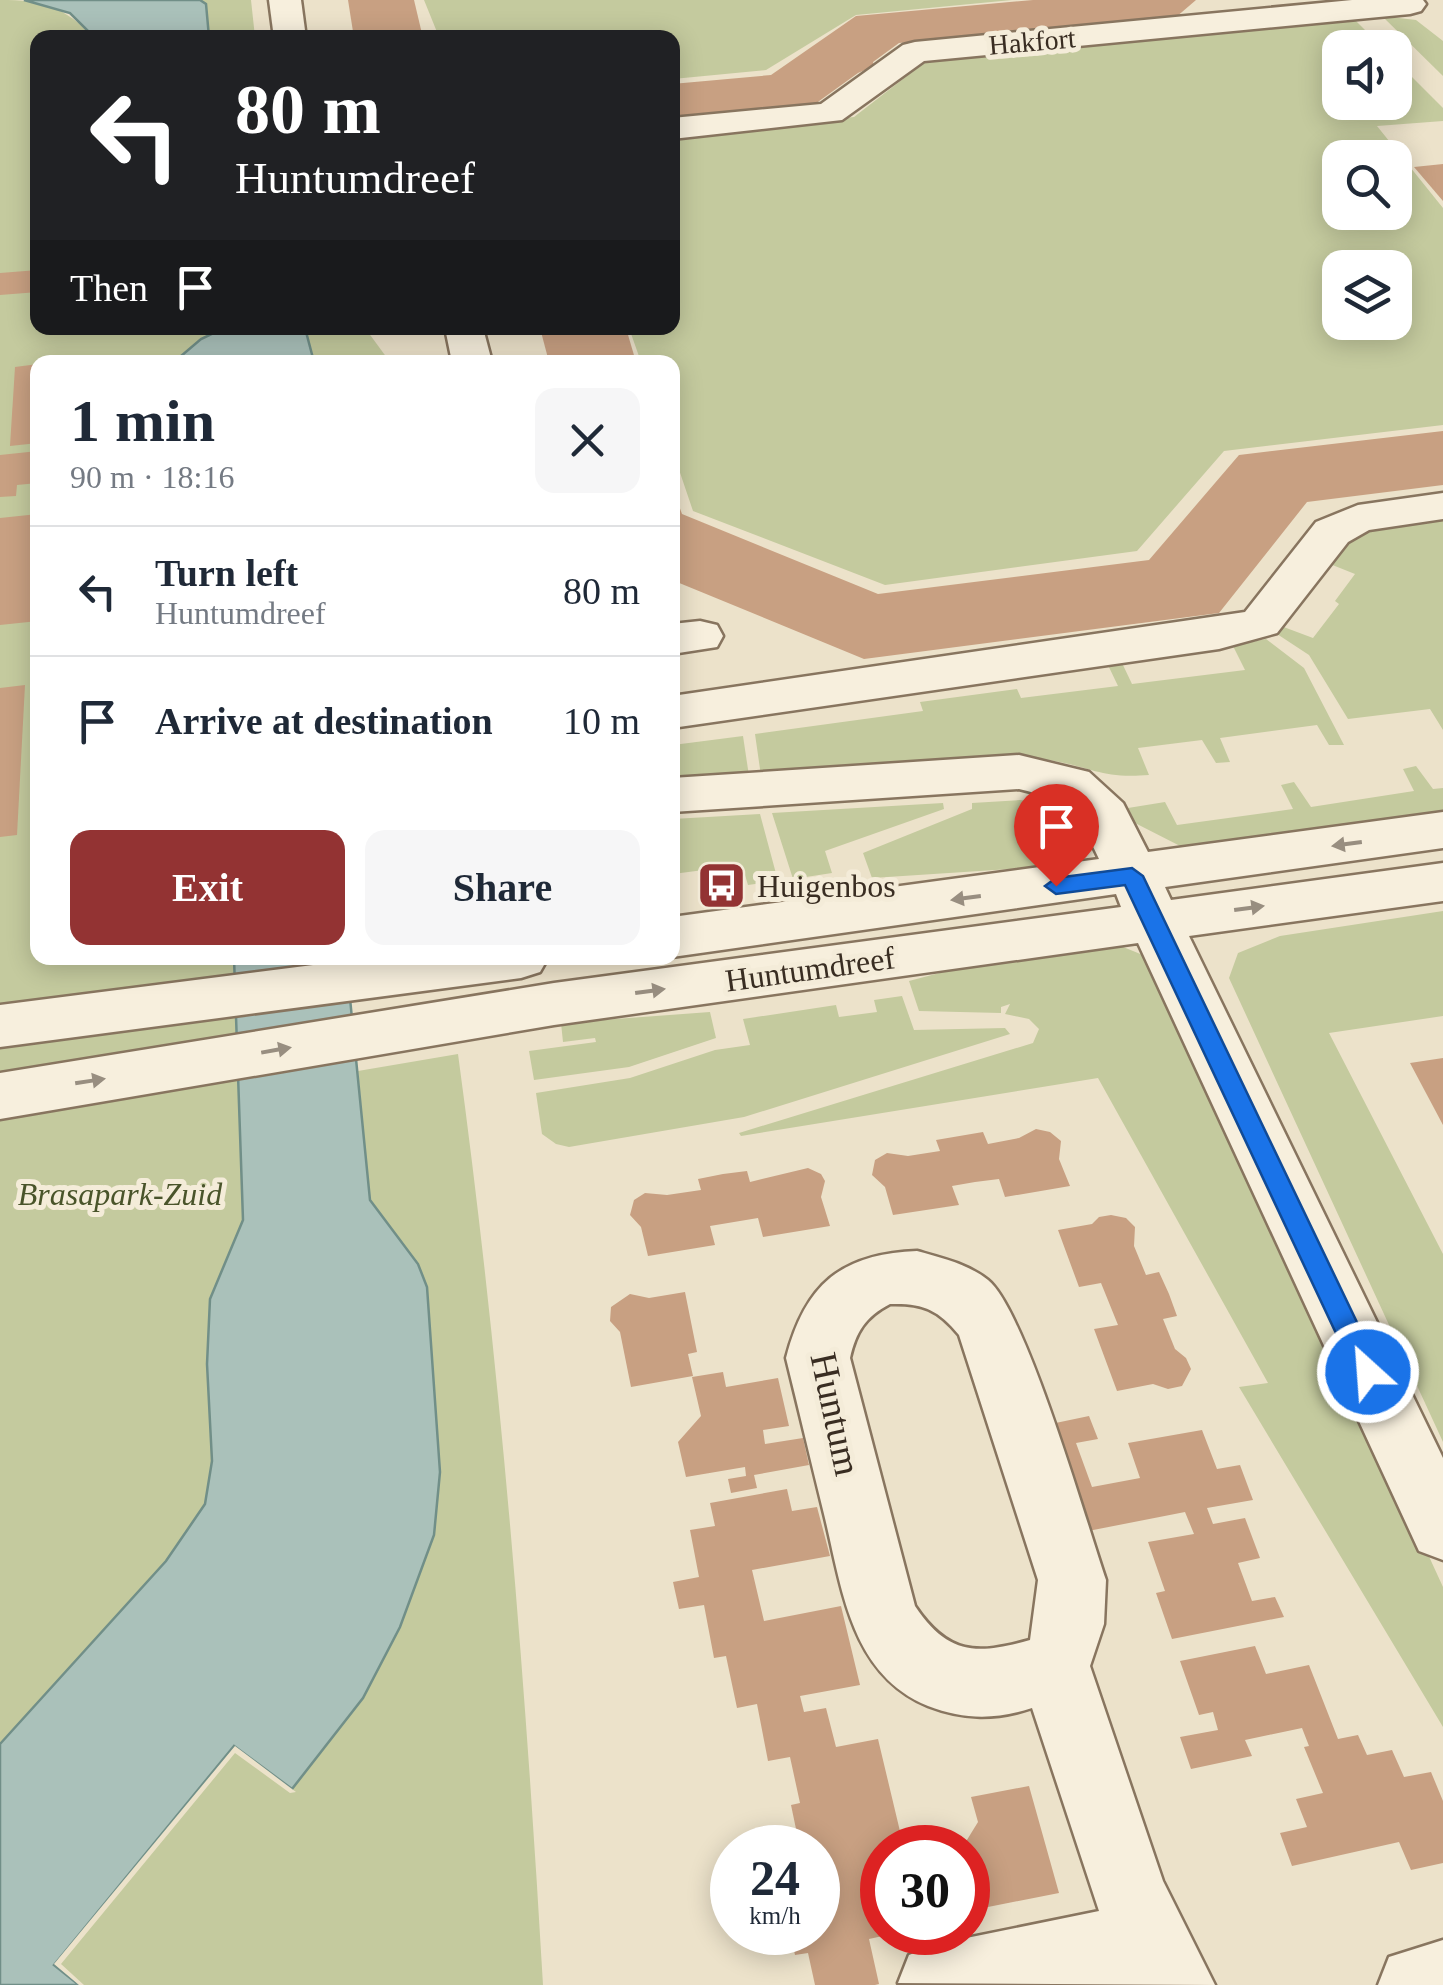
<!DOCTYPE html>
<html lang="en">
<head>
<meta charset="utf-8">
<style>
	body { margin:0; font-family:Georgia,serif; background:#f6f6f7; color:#1f2937; height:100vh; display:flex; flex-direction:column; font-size:38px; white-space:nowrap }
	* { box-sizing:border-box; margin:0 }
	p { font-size:32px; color:#747a83 }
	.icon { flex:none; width:55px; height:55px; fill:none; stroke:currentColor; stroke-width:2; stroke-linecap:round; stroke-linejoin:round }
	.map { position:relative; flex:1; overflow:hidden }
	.side { position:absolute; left:30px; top:355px; width:650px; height:610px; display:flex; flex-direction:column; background:#fff; border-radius:20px; box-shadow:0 5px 25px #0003 }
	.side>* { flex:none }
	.banner { position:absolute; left:30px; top:30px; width:650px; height:305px; border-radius:20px; box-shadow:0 5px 25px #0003; background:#202124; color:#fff; overflow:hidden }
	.tools { position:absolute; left:1322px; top:30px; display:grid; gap:20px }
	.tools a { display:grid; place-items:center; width:90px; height:90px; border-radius:20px; background:#fff; box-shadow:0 5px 25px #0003; font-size:50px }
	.speed { position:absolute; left:710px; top:1825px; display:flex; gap:20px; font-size:50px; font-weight:700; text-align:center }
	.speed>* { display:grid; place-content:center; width:130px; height:130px; border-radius:50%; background:#fff; box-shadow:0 5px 25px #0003; line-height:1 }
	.speed small { font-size:25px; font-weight:400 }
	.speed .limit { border:15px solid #d22; background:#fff; color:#111 }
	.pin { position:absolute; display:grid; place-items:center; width:85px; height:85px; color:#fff; margin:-102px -42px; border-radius:50% 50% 50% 0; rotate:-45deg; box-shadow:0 0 10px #0007 }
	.pin .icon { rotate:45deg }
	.me { position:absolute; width:110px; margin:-55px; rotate:334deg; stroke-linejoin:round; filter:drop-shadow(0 0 8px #0008) }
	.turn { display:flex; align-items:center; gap:35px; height:210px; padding:0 40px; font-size:45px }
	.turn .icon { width:130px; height:130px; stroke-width:2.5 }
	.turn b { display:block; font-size:70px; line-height:85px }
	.then { display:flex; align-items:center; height:95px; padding:0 40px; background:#0003; gap:20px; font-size:38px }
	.round { display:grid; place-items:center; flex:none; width:105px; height:105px; border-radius:20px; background:#f6f6f7 }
	.overview { display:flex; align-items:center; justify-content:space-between; height:170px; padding:0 40px }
	h1 { font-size:60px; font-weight:800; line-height:75px }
	.primary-button { display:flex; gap:20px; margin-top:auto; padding:20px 40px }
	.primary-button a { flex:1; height:115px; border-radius:20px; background:#933333; color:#fff; font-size:40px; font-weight:800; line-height:115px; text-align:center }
	.primary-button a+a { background:#f6f6f7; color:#1f2937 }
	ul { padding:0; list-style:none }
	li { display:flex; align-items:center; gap:30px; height:130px; padding:0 40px; border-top:2px solid #e0e1e3 }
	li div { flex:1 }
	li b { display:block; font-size:38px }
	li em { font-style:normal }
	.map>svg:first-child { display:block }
	.green { fill:#c4ca9e; fill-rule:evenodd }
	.water { fill:#aac1ba; stroke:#718f88; stroke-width:2.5 }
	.pier { fill:#ece2ca }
	.building { fill:#c8a082 }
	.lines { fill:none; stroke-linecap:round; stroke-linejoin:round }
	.minor-casing { stroke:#88755f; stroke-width:5 }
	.minor { fill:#f7efdd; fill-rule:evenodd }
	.oneway { fill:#988e80 }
	.route { fill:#1a73e8; stroke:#114b97; stroke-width:2.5 }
	.labels { text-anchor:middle; stroke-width:10; stroke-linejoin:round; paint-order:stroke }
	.far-street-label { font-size:28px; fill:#392d22; stroke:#f4ecd9 }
	.poi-label { font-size:32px; fill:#392d22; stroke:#f4ecd9; text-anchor:start }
	.street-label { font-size:32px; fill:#392d22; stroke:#f4ecd9 }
	.park-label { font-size:32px; font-style:italic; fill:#49542a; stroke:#f4ecd9 }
	.near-street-label { font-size:38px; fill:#392d22; stroke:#f4ecd9 }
</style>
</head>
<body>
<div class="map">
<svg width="1443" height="1985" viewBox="0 0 1443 1985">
	<rect width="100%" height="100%" fill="#ece2ca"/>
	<g class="green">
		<path d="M 0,0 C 43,0 64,7 94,37 L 38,38 L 38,328 L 224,328 L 201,339 L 174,362 L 38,362 L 38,958 L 234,958 L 243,1220 L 210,1299 L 207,1364 L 212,1461 L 205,1504 L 166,1561 L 0,1744 Z"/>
		<path d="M 200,0 L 251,0 L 255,37 L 209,37 L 206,4 Z"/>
		<path d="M 424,0 L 1012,0 L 856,15 L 766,70 L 673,79 L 672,38 L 439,37 Z"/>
		<path d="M 1382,16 L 1416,20 L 1443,41 L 1443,76 Z"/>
		<path d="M 1353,18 L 1382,47 L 1340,48 L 1340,102 L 1395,102 L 1395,60 L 1443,108 L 1443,121 L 1377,126 L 1443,208 L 1443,425 L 1224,451 L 1137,551 L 885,585 L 693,511 L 673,452 L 672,362 L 641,362 L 629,328 L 672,328 L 673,136 L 854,117 L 930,58 ZM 1340,158 L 1395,158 L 1395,212 L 1340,212 ZM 1340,268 L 1395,268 L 1395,322 L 1340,322 Z"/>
		<path d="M 305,328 L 365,328 L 390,362 L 314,362 Z"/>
		<path d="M 1443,516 L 1443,730 L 1430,709 L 1348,719 L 1309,655 L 1274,632 L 1281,626 L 1313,638 L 1339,604 L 1335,601 L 1355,574 L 1330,564 L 1355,532 Z"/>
		<path d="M 1266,639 L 1304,668 L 1344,745 L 1329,745 L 1317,725 L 1220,738 L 1230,762 L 1216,763 L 1202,740 L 1138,748 L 1149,775 C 1101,779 1092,767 1049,760 L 761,776 L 755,734 L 923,711 L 920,702 L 1017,689 L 1021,698 L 1118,686 L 1107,663 L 1122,663 L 1132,684 L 1245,670 L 1233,646 Z"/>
		<path d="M 743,736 L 749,776 L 673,781 L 673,745 Z"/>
		<path d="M 1416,766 L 1433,789 L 1443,788 L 1443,811 L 1186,849 L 1135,823 L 1128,808 L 1165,802 L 1177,825 L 1293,809 L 1281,785 L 1294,782 L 1311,807 L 1414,791 L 1403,769 Z"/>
		<path d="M 1020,800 L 1038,802 L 1063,819 L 1077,813 L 1085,829 L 1071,860 L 1073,865 L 872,878 L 863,853 L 972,809 L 972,803 Z"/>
		<path d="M 943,803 L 944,809 L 825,851 L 832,873 L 793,879 L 772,813 Z"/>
		<path d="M 760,814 L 778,881 L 748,885 L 742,865 L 673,874 L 673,819 Z"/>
		<path d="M 1443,911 L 1443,1016 L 1329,1033 L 1443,1254 L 1443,1442 L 1229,978 L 1238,953 L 1280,936 Z"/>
		<path d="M 1057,942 L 1111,942 L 1155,960 L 1443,1587 L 1443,1727 L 1239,1387 L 1268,1383 L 1098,1078 L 741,1136 L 739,1133 L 1033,1043 L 1039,1029 L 1029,1019 L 1005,1014 L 1010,1004 L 1001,1007 L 1001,1013 L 919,1011 L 909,981 Z"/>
		<path d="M 902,996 L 914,1030 L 1005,1028 L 1010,1034 L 744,1117 L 569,1147 L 556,1144 L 542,1134 L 536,1093 L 630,1078 L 715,1050 L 750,1045 L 743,1019 L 836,1005 L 839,1017 L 877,1012 L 874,1000 Z"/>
		<path d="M 710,1012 L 716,1038 L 629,1067 L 534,1080 L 529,1051 L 596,1042 L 595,1038 L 563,1042 L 561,1023 Z"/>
		<path d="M 458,1054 C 500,1363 525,1674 543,1985 L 79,1985 L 54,1964 L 235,1746 L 292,1788 L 400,1627 L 409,1597 L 440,1472 L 427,1287 L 418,1264 L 370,1200 L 358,1071 Z"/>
	</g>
	<g class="water">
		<path d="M 24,0 L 200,0 L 206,4 L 209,37 L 94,37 L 70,13 Z"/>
		<path d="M 224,328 L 305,328 L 314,362 L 174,362 L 201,339 Z"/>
		<path d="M 234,958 L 346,958 L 370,1200 L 418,1264 L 427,1287 L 440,1472 L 434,1535 L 400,1627 L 363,1698 L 292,1789 L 234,1746 L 54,1965 L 79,1985 L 0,1985 L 0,1744 L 166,1561 L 205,1504 L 212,1461 L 207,1364 L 210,1299 L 243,1220 Z"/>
	</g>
	<path class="pier" d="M 235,1746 L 296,1792 L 290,1793 L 235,1753 L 61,1964 L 84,1985 L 79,1985 L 54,1964 Z"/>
	<g class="building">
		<path d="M 348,0 L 414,0 L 423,38 L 354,38 Z"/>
		<path d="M 1033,0 L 1196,0 L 1175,18 L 899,43 L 873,62 L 874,66 L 858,73 L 815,104 L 672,118 L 672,84 L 771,75 L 856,16 Z"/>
		<path d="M 1443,164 L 1443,201 L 1414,167 Z"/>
		<path d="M 38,270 L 38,292 L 0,295 L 0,273 Z"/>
		<path d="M 540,328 L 626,328 L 636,362 L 549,362 Z"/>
		<path d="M 38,364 L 38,443 L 10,446 L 15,367 Z"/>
		<path d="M 1443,431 L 1443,485 L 1307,502 L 1219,613 L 864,659 L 672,580 L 672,486 L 682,514 L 878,594 L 1149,560 L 1239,455 Z"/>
		<path d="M 38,451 L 38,483 L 17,485 L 16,496 L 0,497 L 0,455 Z"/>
		<path d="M 38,514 L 38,621 L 0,625 L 0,518 Z"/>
		<path d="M 25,685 L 17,835 L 0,837 L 0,688 Z"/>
		<path d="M 1443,1058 L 1443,1125 L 1410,1063 Z"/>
		<path d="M 1036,1129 L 1050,1132 L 1061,1141 L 1059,1159 L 1070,1186 L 1005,1197 L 999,1179 L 975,1182 L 952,1186 L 959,1205 L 893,1215 L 885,1187 L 872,1175 L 875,1160 L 887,1153 L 908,1156 L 940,1151 L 936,1140 L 983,1132 L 988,1144 L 1019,1138 Z"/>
		<path d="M 808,1168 L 821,1174 L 825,1181 L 821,1197 L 830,1226 L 763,1237 L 758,1218 L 710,1226 L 715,1245 L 648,1256 L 641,1227 L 630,1215 L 634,1200 L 645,1193 L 667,1195 L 701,1190 L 698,1179 L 723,1174 L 747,1171 L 750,1182 Z"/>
		<path d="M 1111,1215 L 1126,1218 L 1135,1227 L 1134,1246 L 1146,1275 L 1159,1272 L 1169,1294 L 1177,1316 L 1163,1319 L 1175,1349 L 1186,1358 L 1191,1369 L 1182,1386 L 1168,1389 L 1153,1384 L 1117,1391 L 1094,1329 L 1118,1325 L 1101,1283 L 1079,1287 L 1058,1230 L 1092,1224 L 1099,1217 Z"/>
		<path d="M 685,1292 L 697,1352 L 688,1354 L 693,1376 L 631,1387 L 620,1332 L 610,1321 L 611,1307 L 630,1294 L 649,1298 Z"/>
		<path d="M 723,1372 L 726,1387 L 778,1378 L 789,1426 L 763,1430 L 765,1444 L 803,1438 L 809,1465 L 754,1475 L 757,1488 L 731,1493 L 728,1479 L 746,1476 L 745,1467 L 686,1477 L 678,1442 L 701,1416 L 692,1377 Z"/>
		<path d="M 1089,1416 L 1098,1439 L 1076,1443 L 1092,1487 L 1140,1478 L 1128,1443 L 1202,1430 L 1217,1469 L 1240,1465 L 1253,1500 L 1207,1508 L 1213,1524 L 1245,1518 L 1260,1558 L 1238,1563 L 1252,1601 L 1275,1597 L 1284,1617 L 1172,1639 L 1156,1593 L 1165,1591 L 1148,1542 L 1194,1534 L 1185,1512 L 1083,1532 L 1046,1425 Z"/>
		<path d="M 787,1489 L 792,1511 L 817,1507 L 830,1556 L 752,1570 L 764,1621 L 841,1606 L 860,1685 L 800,1696 L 804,1712 L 826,1708 L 836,1747 L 878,1739 L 904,1848 L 882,1848 L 882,1932 L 892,1934 L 869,1939 L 879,1984 L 875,1985 L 815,1985 L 808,1953 L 795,1955 L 790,1932 L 818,1932 L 818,1848 L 800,1848 L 791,1805 L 800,1803 L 790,1757 L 768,1761 L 757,1704 L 737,1708 L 726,1656 L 714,1658 L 704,1605 L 679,1609 L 673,1582 L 699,1577 L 690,1530 L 715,1526 L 710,1503 Z"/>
		<path d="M 1255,1646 L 1266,1674 L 1309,1665 L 1338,1739 L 1358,1735 L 1367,1755 L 1392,1750 L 1404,1777 L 1431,1772 L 1443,1801 L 1443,1863 L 1411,1870 L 1399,1842 L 1292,1866 L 1280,1833 L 1307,1827 L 1296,1799 L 1323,1793 L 1304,1747 L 1309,1746 L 1302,1728 L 1245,1740 L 1252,1756 L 1191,1769 L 1180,1737 L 1218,1730 L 1213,1712 L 1199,1715 L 1180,1661 Z"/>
		<path d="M 1029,1786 L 1059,1893 L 968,1911 L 968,1848 L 962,1848 L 978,1822 L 971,1797 Z"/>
	</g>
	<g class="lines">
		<defs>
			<g id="minor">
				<path d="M 269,0 L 301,0 L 306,38 L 274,38 Z"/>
				<path d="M 1352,0 L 1423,0 L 1426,4 L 1421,11 L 1410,14 L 924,61 L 842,120 L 672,139 L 672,118 L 821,104 L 903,45 L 915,42 Z"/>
				<path d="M 445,328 L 483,328 L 492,362 L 452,362 Z"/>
				<path d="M 1443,493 L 1443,519 L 1369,530 L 1348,542 L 1277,633 L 1219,649 L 672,728 L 672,696 L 1245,612 L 1316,522 L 1358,505 Z"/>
				<path d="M 700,621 L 717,625 L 723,636 L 717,647 L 672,654 L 672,624 Z"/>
				<path d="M 1019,755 L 1089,772 L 1123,803 L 1148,852 L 1443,812 L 1443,848 L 1165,887 L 1171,900 L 1443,863 L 1443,901 L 1189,936 L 1443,1458 L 1443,1560 L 1419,1551 L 1138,943 L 554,1025 L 0,1119 L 0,1073 L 554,983 L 1121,907 L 1116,894 L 672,957 L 672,917 L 1099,859 C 1079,815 1066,800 1019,789 L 672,812 L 672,778 Z"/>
				<path d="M 368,958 L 548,958 L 540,972 L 521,978 L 0,1047 L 0,1005 Z"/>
				<path d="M 917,1251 C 942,1258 968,1264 988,1280 C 1026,1311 1086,1522 1106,1580 L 1104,1624 L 1090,1666 L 1163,1881 L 1215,1985 L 898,1983 L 909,1955 L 937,1944 L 1099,1911 L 1032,1708 C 996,1720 964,1720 928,1706 C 850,1674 842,1587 824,1514 C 811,1462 799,1410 786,1358 C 805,1285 840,1254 917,1251 ZM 890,1304 C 922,1303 938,1309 959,1335 L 1038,1580 L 1030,1640 C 976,1655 948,1655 915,1606 L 850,1358 C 856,1332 865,1317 890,1304 Z"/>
				<path d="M 1443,1940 L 1443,1985 L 1378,1985 L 1389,1957 Z"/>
			</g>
		</defs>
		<use href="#minor" class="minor-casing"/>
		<use href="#minor" class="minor"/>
	</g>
	<defs><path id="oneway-solid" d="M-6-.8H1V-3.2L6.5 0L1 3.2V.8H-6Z" transform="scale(2.5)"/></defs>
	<g class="oneway">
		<use href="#oneway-solid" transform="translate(1347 844) rotate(172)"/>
		<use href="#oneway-solid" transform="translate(966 898) rotate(172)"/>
		<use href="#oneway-solid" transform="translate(1249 908) rotate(-8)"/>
		<use href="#oneway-solid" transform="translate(650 991) rotate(-8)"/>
		<use href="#oneway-solid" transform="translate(276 1050) rotate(-10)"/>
		<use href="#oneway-solid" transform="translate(90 1081) rotate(-9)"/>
	</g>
	<path class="route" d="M 1132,868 L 1143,876 L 1377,1364 L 1381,1372 L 1377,1380 L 1368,1384 L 1358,1380 L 1125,885 L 1056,894 L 1045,886 L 1056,878 Z"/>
	<defs>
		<symbol id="bus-square" viewBox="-11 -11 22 22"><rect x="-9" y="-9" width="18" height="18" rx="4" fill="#933333" stroke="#f4ecd9"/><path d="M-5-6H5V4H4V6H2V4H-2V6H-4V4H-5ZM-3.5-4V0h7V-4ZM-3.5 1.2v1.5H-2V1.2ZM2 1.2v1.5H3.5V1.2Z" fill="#fff"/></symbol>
	</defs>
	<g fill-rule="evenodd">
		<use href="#bus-square" x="694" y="858" width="55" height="55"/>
	</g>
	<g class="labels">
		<g class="far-street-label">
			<text transform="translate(1032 41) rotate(-5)" y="10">Hakfort</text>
		</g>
		<g class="poi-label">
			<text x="757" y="897">Huigenbos</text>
		</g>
		<g class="street-label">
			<text transform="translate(810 969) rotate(-8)" y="11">Huntumdreef</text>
		</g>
		<g class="park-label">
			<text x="120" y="1205">Brasapark-Zuid</text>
		</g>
		<g class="near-street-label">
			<text transform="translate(836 1414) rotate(78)" y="13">Huntum</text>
		</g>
	</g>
</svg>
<div class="tools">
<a><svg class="icon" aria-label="sound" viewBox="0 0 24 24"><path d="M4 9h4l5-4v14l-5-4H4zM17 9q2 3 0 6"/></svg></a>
<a><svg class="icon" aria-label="search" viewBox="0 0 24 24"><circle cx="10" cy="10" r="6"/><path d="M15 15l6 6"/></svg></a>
<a><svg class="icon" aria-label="layers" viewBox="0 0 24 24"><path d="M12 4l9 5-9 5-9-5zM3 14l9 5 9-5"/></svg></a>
</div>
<div class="speed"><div>24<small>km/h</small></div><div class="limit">30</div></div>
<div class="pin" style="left:1056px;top:886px;background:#d93025"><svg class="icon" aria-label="arrive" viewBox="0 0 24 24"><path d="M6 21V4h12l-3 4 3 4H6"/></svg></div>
<svg class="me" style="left:1368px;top:1372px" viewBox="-20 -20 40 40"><circle r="17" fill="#1a73e8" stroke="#fff" stroke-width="3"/><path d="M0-11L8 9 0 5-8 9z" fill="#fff"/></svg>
<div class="banner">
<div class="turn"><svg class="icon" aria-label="left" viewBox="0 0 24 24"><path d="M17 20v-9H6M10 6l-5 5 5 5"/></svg><div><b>80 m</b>Huntumdreef</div></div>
<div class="then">Then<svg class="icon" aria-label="arrive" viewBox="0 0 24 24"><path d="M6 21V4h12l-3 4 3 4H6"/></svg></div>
</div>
<section class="side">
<div class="overview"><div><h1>1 min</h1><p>90 m · 18:16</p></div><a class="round"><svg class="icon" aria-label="close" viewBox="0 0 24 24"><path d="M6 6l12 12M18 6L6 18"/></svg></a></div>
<ul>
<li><svg class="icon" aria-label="left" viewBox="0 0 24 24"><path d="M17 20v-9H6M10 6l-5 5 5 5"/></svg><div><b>Turn left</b><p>Huntumdreef</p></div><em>80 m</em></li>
<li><svg class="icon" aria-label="arrive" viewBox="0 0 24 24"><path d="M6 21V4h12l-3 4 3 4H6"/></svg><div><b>Arrive at destination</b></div><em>10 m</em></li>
</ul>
<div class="primary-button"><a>Exit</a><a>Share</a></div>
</section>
</div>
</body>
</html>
